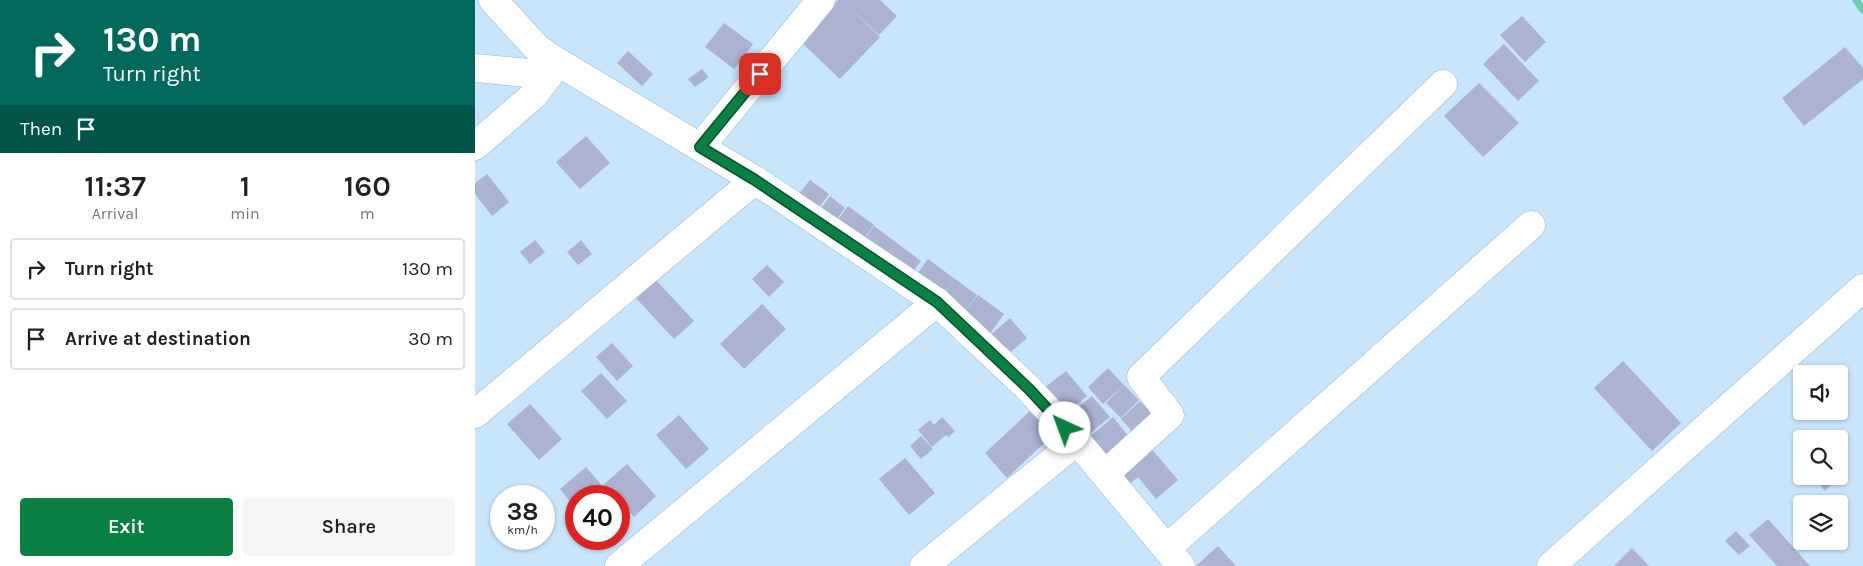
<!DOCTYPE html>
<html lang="en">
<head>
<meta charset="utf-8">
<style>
	body { margin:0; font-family:Karla,sans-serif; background:#f6f6f6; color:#222; height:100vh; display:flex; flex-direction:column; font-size:19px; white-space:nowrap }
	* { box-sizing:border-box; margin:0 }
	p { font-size:16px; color:#767676 }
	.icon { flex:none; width:28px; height:28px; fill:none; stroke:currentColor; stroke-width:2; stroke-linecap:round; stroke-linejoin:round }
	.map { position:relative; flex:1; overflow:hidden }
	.sheet { display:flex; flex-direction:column; background:#fff; width:475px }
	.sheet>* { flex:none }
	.hud { background:#00695c; color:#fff; overflow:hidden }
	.fabs { position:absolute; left:1318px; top:365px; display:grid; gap:10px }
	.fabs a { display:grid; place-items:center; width:55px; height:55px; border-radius:5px; background:#fff; box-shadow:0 1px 4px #0004; font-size:25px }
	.speed { position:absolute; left:15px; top:485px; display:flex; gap:10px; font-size:25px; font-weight:700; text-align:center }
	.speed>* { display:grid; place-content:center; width:65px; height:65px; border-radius:50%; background:#fff; box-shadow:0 1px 4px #0004; line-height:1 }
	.speed small { font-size:12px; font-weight:400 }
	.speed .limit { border:8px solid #d22; background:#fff; color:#111 }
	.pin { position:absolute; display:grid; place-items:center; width:42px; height:42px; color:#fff; margin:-21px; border-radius:10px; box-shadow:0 2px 8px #0006 }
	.me { position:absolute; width:55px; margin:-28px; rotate:317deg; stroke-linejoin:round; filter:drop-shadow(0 0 4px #0008) }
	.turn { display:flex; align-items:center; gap:18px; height:105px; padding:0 20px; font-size:22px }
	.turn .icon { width:65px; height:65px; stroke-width:2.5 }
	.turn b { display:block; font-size:35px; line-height:42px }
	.then { display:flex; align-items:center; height:48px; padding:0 20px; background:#0003; gap:10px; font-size:19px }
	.eta { display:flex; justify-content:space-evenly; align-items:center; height:85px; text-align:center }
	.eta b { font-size:30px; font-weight:600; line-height:35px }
	.primary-button { display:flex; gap:10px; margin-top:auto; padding:10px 20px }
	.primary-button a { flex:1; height:58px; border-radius:5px; background:#0b8043; color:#fff; font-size:20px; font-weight:600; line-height:58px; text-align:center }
	.primary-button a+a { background:#f6f6f6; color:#222 }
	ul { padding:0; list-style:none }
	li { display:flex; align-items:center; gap:15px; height:62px; margin:0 10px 8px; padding:0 10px; border:2px solid #e0e0e0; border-radius:5px }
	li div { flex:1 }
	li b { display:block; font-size:19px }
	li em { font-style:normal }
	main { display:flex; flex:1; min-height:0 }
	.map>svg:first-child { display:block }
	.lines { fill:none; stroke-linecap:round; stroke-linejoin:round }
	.stream { stroke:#67ceb1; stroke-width:7 }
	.building { fill:#acb3d2 }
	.minor-casing { stroke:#9dbbd1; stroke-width:29 }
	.minor { stroke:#fff; stroke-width:28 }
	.route-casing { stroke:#07532c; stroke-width:12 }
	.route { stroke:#0b8043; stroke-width:9 }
</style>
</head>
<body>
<main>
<section class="sheet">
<div class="hud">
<div class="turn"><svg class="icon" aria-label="right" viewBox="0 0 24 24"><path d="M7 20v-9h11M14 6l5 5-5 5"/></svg><div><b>130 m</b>Turn right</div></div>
<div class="then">Then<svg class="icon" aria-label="arrive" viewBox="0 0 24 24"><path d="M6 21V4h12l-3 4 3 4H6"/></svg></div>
</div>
<div class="eta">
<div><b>11:37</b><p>Arrival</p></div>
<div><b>1</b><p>min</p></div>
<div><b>160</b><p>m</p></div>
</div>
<ul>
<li><svg class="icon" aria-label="right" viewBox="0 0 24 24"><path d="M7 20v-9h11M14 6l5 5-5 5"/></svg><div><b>Turn right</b></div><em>130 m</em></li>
<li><svg class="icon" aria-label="arrive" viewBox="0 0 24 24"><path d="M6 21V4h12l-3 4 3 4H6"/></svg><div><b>Arrive at destination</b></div><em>30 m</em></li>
</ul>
<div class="primary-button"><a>Exit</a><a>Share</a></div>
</section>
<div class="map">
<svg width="1388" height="566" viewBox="0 0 1388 566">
	<rect width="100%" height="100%" fill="#c7e5fc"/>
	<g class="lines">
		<path class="stream" d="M 1381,0 L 1388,10"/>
	</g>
	<g class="building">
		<path d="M 363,0 L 405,0 L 422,16 L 404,35 L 370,3 L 405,37 L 365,79 L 325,41 Z"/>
		<path d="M 1047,16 L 1071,42 L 1050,62 L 1025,35 Z"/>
		<path d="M 249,23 L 278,44 L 259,69 L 230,47 Z"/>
		<path d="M 1029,44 L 1064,81 L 1043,101 L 1008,64 Z"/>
		<path d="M 1370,47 L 1388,68 L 1388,79 L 1329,126 L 1307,98 Z"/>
		<path d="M 153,51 L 178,74 L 167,86 L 142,63 Z"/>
		<path d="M 227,69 L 234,77 L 220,87 L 213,79 Z"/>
		<path d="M 1004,83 L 1044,123 L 1008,157 L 969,116 Z"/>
		<path d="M 111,136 L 135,163 L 105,189 L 81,162 Z"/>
		<path d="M 12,174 L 34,202 L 17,216 L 0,194 L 0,183 Z"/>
		<path d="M 335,180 L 354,194 L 340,213 L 320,199 Z"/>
		<path d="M 355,196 L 370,208 L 357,226 L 342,214 Z"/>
		<path d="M 373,206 L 399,225 L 385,244 L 359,225 Z"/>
		<path d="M 399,226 L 446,261 L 433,278 L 386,244 Z"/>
		<path d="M 60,240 L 70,252 L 55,264 L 45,252 Z"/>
		<path d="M 106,240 L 117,254 L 103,265 L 92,252 Z"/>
		<path d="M 453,259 L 480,279 L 464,301 L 437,281 Z"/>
		<path d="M 292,265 L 309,282 L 294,297 L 277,279 Z"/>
		<path d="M 179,278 L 219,321 L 199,339 L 159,296 Z"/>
		<path d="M 480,279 L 502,295 L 485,318 L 464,302 Z"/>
		<path d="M 503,295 L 529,314 L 512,338 L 485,318 Z"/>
		<path d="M 287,304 L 311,329 L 269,369 L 245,344 Z"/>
		<path d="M 535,318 L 552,338 L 531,356 L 514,336 Z"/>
		<path d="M 137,343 L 158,366 L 142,381 L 121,357 Z"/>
		<path d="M 1148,361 L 1206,423 L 1177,451 L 1119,388 Z"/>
		<path d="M 633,368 L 649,385 L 628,404 L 613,387 Z"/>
		<path d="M 591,371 L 612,396 L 589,415 L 568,389 Z"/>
		<path d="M 126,373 L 152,401 L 132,419 L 106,391 Z"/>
		<path d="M 649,385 L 664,400 L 646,418 L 631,403 Z"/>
		<path d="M 617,396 L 635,417 L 608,439 L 590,418 Z"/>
		<path d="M 665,401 L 682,419 L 662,437 L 646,419 Z"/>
		<path d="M 55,404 L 87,439 L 64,460 L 32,424 Z"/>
		<path d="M 555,411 L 578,435 L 532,478 L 510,453 Z"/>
		<path d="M 204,415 L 234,449 L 211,469 L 181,435 Z"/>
		<path d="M 467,417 L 480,431 L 473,437 L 471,435 L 457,447 L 443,430 L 455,420 L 459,425 Z"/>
		<path d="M 638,417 L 654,437 L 626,461 L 610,441 Z"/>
		<path d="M 446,436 L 458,449 L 446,459 L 435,446 Z"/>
		<path d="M 674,446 L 703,480 L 681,499 L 663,477 L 650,488 L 639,476 Z"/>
		<path d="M 430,458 L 460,493 L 434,515 L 404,479 Z"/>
		<path d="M 1364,463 L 1371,472 L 1350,491 L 1336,476 L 1364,476 Z"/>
		<path d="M 152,464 L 181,496 L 159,517 L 144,500 L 144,496 L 140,496 L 129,484 Z"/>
		<path d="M 111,467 L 136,496 L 101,496 L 101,509 L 85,489 Z"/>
		<path d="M 1293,519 L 1335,566 L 1302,566 L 1274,535 Z"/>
		<path d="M 1261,531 L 1275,546 L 1264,555 L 1250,541 Z"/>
		<path d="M 743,546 L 761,566 L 721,566 Z"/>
		<path d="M 1157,548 L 1174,566 L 1139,566 Z"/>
	</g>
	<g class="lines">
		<defs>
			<g id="minor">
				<path d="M 18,0 L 61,47 L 76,58 L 280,180 L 462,302 L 554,389 L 602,441 L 706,566"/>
				<path d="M 0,68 L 74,75"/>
				<path d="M 0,146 L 59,95 L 74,75 L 76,58"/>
				<path d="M 225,147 L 346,0"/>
				<path d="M 0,414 L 280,180"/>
				<path d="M 630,474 L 695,415 L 666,377 L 968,84"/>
				<path d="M 692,548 L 1056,225"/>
				<path d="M 144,566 L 462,302"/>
				<path d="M 449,566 L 602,441"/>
				<path d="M 1076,566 L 1388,288"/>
			</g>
		</defs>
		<use href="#minor" class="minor-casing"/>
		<use href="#minor" class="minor"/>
	</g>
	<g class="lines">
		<defs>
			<path id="route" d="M 285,74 L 225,147 L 280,180 L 462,302 L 554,389 L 590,428"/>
		</defs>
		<use href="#route" class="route-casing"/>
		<use href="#route" class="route"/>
	</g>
</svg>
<div class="fabs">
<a><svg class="icon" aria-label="sound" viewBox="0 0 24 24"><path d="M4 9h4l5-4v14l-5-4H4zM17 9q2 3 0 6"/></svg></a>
<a><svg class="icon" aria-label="search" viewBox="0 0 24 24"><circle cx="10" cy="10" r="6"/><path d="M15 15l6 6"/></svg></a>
<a><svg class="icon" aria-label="layers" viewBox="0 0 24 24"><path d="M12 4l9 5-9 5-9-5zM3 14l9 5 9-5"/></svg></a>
</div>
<div class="speed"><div>38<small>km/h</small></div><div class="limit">40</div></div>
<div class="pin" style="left:285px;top:74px;background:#d93025"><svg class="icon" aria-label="arrive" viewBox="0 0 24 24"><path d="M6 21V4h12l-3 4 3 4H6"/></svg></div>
<svg class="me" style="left:590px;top:428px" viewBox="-20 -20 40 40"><circle r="19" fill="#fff"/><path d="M0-13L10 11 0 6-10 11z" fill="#0b8043"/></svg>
</div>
</main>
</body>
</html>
